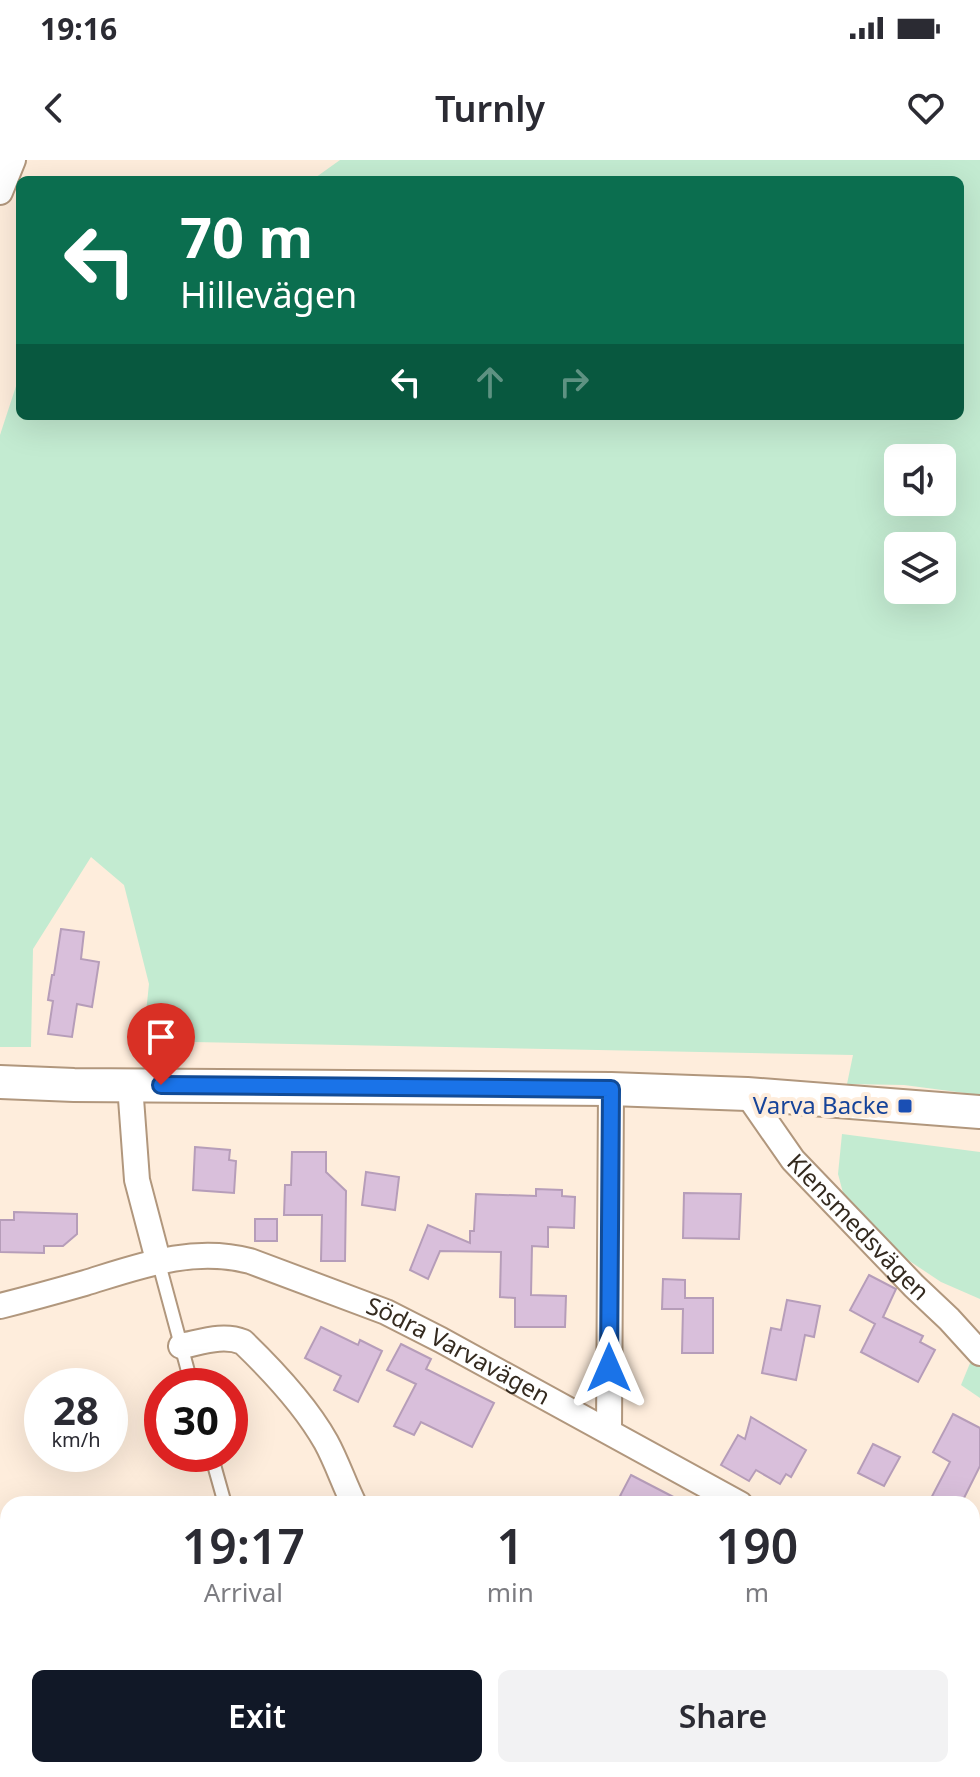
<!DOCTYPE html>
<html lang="en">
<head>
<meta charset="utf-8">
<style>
	body { margin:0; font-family:"Noto Sans",sans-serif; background:#f2f2f3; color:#2b2b33; height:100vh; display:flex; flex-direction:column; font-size:30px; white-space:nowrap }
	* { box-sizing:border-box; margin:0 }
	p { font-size:26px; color:#7c7c81 }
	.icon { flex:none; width:44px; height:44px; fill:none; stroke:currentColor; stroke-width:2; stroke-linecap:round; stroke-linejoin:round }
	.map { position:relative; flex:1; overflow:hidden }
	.side { position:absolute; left:0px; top:1336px; width:980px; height:282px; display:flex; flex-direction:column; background:#fff; border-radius:24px 24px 0 0; box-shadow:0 8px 32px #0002 }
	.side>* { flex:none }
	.hud { position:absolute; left:16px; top:16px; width:948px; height:244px; border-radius:12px; box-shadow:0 8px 32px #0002; background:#0b6e4f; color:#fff; overflow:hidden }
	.controls { position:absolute; left:884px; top:284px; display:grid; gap:16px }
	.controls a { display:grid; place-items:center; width:72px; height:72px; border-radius:12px; background:#fff; box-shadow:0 8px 32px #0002; font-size:40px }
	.speed { position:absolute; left:24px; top:1208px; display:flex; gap:16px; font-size:40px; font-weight:700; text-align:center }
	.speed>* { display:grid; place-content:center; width:104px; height:104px; border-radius:50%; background:#fff; box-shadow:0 8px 32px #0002; line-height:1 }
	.speed small { font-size:20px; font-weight:400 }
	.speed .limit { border:12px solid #d22; background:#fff; color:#111 }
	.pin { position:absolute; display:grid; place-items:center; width:68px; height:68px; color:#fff; margin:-82px -34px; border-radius:50% 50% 50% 0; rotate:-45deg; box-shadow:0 0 8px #0007 }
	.pin .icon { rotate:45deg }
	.me { position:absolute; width:88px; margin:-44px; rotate:0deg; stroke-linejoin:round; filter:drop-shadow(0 0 6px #0008) }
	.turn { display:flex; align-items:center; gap:28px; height:168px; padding:0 32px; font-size:36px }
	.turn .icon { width:104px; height:104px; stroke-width:2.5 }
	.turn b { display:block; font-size:56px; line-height:68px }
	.lanes { display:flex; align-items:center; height:76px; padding:0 32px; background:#0003; justify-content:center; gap:40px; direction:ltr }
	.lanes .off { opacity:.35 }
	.eta { display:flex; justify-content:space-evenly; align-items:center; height:136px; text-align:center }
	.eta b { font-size:48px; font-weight:600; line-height:56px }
	.action { display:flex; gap:16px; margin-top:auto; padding:16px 32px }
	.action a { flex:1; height:92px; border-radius:12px; background:#111827; color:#fff; font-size:32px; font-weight:600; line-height:92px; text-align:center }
	.action a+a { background:#f2f2f3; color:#2b2b33 }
	.status { display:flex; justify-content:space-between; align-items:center; height:56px; padding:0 40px; background:#fff; direction:ltr }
	.status svg { height:22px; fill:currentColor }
	header { display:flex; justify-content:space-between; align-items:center; height:104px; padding:0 32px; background:#fff; font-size:36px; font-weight:600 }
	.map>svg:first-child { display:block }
	.green { fill:#c3ebd1; fill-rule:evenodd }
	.building { fill:#d9bfdb; stroke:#b69db9; stroke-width:2 }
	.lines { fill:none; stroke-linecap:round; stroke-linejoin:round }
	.service-casing { stroke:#b1977d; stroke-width:16 }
	.minor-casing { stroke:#b1977d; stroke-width:28 }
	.tertiary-casing { stroke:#b1977d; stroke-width:36 }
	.service { stroke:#fff; stroke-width:12 }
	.minor { stroke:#fff; stroke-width:24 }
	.tertiary { stroke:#fff; stroke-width:32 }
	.route-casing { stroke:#114b97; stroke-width:20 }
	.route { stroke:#1a73e8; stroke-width:14 }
	.transit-dot { fill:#1a4fb4; stroke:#feeddc; stroke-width:3 }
	.labels { text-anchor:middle; stroke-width:8; stroke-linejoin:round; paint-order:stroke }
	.transit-label { font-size:24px; fill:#164399; stroke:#feeddc; text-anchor:end }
	.street-label { font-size:24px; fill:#342a1f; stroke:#feeddc }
</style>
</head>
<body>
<div class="status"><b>19:16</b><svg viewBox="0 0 49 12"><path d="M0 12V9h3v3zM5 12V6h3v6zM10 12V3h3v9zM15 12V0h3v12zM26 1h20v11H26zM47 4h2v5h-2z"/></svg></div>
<header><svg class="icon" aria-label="back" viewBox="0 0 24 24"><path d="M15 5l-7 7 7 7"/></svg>Turnly<svg class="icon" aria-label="heart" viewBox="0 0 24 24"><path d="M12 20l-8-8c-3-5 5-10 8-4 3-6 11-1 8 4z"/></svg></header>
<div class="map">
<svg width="980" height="1617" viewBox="0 0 980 1617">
	<rect width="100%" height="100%" fill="#feeddc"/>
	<g class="green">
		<path d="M 340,0 L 980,0 L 980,935 L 904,925 L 847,924 L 853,895 L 143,881 L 149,824 L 124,725 L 91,697 L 33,789 L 31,887 L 0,887 L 0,275 L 20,214 L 20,256 L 960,256 L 960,20 L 312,20 ZM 898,298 L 942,298 L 942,342 L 898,342 ZM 898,386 L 942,386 L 942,430 L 898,430 Z"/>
		<path d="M 842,974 L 980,992 L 980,1139 L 941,1122 L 875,1078 L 846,1044 L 838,1014 Z"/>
		<path d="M 980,1179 L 980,1238 L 961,1225 Z"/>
	</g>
	<g class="building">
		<path d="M 61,769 L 84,772 L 81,799 L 99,802 L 92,847 L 77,844 L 72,877 L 48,874 L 53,841 L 48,840 L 52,815 L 54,815 Z"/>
		<path d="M 195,987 L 230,990 L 229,1000 L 236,1001 L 234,1033 L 193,1030 Z"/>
		<path d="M 292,992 L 326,992 L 326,1012 L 346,1031 L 345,1101 L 321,1101 L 322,1055 L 284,1055 L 285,1025 L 291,1025 Z"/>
		<path d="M 366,1012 L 399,1017 L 395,1050 L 362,1045 Z"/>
		<path d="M 536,1029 L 562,1030 L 562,1036 L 575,1037 L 574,1068 L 548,1067 L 548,1087 L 532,1086 L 531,1135 L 566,1136 L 565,1167 L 515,1167 L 515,1138 L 500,1137 L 501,1092 L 440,1091 L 428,1119 L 410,1110 L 428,1065 L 470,1083 L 470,1071 L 474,1071 L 476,1034 L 536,1036 Z"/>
		<path d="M 684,1033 L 741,1034 L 739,1079 L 683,1078 Z"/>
		<path d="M 14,1052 L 77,1054 L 77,1074 L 63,1086 L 44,1086 L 44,1093 L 0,1092 L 0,1060 L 14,1060 Z"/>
		<rect x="255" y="1059" width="22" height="22"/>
		<path d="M 869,1115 L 896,1129 L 883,1157 L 923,1176 L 920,1182 L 935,1190 L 918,1222 L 861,1192 L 875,1164 L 850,1150 Z"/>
		<path d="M 663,1119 L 685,1120 L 685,1138 L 713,1138 L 713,1193 L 682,1193 L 683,1149 L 662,1149 Z"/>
		<path d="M 787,1140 L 820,1146 L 814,1177 L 805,1175 L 796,1220 L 762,1213 L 771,1168 L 781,1170 Z"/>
		<path d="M 321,1167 L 358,1185 L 360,1180 L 382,1191 L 358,1242 L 334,1230 L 341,1216 L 305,1198 Z"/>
		<path d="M 401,1184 L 431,1199 L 426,1209 L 494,1243 L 472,1287 L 421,1262 L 414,1275 L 394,1266 L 416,1224 L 387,1210 Z"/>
		<path d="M 953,1254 L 980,1268 L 980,1306 L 961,1344 L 928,1344 L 950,1302 L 933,1292 Z"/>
		<path d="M 751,1257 L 806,1290 L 791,1317 L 786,1314 L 780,1324 L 756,1310 L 749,1321 L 721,1305 L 738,1275 L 745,1279 Z"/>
		<path d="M 873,1284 L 900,1297 L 884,1326 L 858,1313 Z"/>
		<path d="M 631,1315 L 687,1344 L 635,1344 L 620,1336 Z"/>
	</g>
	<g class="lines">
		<defs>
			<g id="service">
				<path d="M 158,1100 L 192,1226"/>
				<path d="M 211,1294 L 225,1344"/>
				<path d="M 299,1610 L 301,1617"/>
				<path d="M 363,1610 L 365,1617"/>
				<path d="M 426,1610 L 428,1617"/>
				<path d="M 483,1610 L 486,1617"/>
			</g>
			<g id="minor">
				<path d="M 0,32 L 13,0"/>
				<path d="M 130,925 L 137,1020 L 158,1100"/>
				<path id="s1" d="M 747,934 L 793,1000 L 914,1126 L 949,1159 L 980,1193"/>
				<path id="s2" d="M 0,1146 C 28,1139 57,1131 85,1123 C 140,1106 192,1086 250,1101 L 386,1152 L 441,1180 L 740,1344"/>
				<path d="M 181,1186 C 202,1182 223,1174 243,1182 C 271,1209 307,1248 326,1282 C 337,1302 344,1324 354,1344"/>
				<path d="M 609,1271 L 611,929"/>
				<path d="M 972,1473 L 980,1478"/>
				<path d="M 555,1610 L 557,1617"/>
				<path d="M 818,1610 L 824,1617"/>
			</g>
			<path id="tertiary" d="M 0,922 L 74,925 L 611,929 L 747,934 L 980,952"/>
		</defs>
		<use href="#service" class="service-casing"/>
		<use href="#minor" class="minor-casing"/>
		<use href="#tertiary" class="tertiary-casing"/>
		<use href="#service" class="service"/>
		<use href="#minor" class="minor"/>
		<use href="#tertiary" class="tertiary"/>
	</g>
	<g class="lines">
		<defs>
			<path id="route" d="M 161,925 L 611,929 L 609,1208"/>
		</defs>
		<use href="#route" class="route-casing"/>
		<use href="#route" class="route"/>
	</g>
	<rect class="transit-dot" x="897" y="938" width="16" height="16" rx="4"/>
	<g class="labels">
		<g class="transit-label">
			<text x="889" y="954">Varva Backe</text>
		</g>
		<g class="street-label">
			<text dy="8" stroke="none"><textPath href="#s1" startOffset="174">Klensmedsvägen</textPath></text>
			<text dy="8" stroke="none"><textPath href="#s2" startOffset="484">Södra Varvavägen</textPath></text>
		</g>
	</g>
</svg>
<div class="controls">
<a><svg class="icon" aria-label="sound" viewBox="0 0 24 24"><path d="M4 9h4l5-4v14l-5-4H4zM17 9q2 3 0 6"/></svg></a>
<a><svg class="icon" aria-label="layers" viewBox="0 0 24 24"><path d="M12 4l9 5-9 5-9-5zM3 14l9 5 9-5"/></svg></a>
</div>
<div class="speed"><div>28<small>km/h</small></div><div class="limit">30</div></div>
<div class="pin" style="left:161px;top:925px;background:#d93025"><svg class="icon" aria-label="arrive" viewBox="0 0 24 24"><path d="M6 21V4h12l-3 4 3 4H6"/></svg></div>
<svg class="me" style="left:609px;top:1208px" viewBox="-20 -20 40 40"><path d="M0-17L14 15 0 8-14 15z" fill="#1a73e8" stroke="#fff" stroke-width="4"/></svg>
<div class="hud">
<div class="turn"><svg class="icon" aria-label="left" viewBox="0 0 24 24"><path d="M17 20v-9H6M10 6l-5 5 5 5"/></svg><div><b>70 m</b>Hillevägen</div></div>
<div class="lanes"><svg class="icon" aria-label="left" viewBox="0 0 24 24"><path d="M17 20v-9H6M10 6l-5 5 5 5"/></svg><svg class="icon off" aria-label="ahead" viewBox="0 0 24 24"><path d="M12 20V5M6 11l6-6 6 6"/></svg><svg class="icon off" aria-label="right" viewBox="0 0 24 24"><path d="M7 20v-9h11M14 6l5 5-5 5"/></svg></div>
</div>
<section class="side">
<div class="eta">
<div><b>19:17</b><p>Arrival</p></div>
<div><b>1</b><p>min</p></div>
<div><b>190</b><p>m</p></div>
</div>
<div class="action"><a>Exit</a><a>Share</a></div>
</section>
</div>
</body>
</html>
